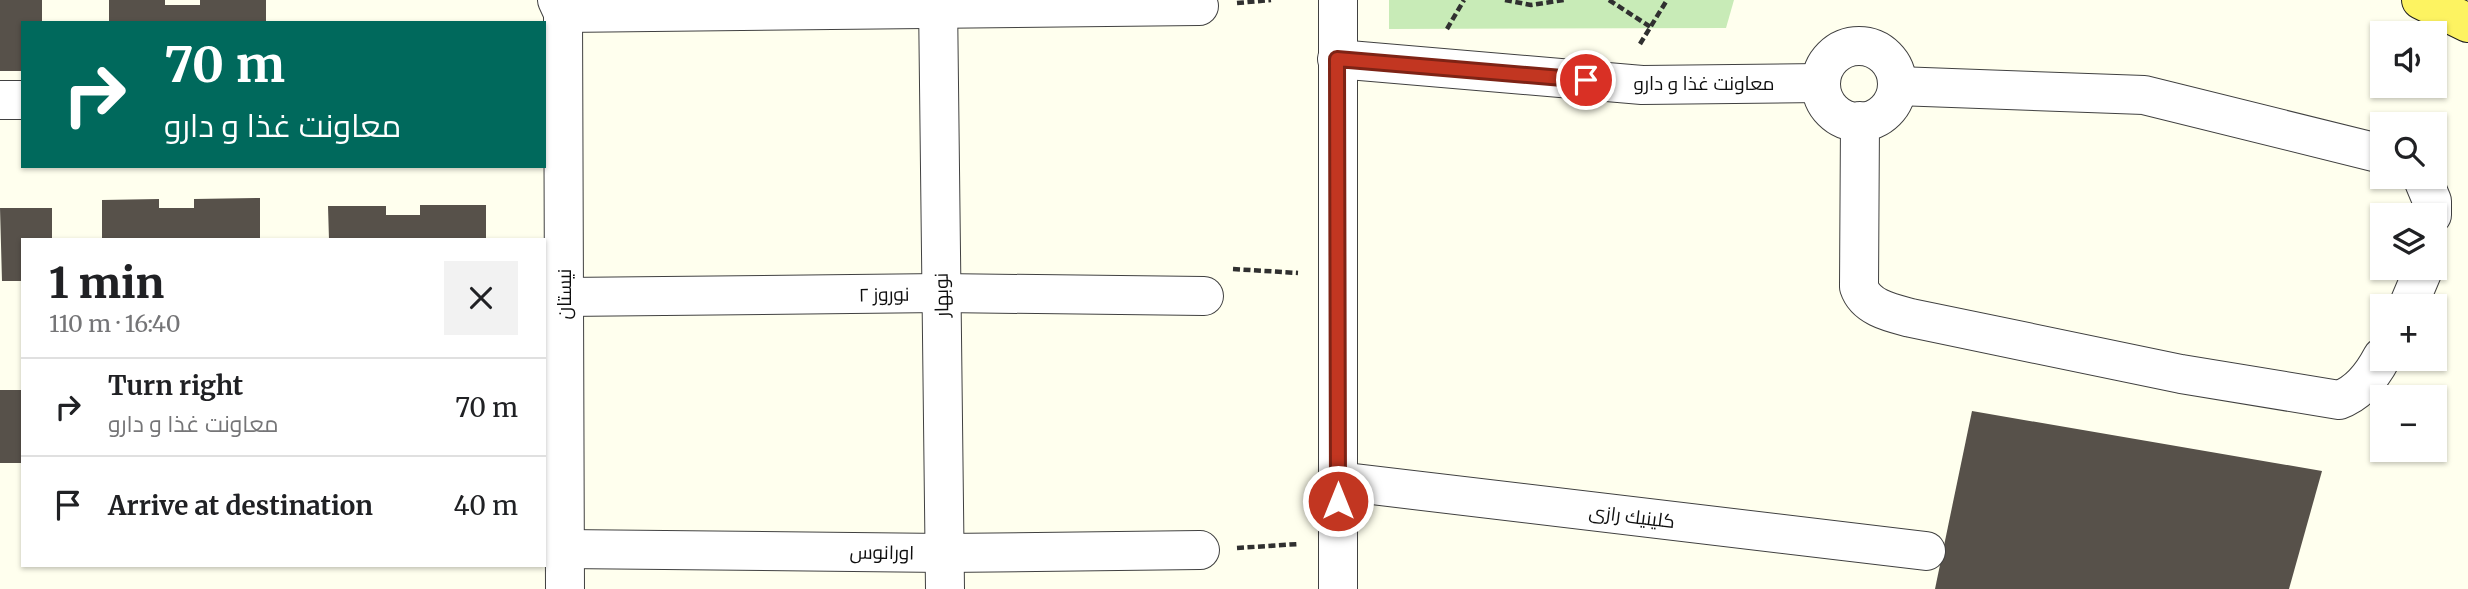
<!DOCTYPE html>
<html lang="en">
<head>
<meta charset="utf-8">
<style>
	body { margin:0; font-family:Merriweather,Cairo,serif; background:#f2f2f2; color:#202124; height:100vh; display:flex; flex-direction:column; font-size:26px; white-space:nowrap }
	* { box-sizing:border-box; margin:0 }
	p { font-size:23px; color:#757577 }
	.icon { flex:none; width:38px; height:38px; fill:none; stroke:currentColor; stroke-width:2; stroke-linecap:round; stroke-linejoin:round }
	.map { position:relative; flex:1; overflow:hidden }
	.panel { position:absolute; left:21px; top:238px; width:525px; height:329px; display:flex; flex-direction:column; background:#fff; border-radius:0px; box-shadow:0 2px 5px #0004 }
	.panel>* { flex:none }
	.banner { position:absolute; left:21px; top:21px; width:525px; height:147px; border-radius:0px; box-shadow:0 2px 5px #0004; background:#00695c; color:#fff; overflow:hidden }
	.tools { position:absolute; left:2370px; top:21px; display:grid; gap:14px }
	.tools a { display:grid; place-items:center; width:77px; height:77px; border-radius:0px; background:#fff; box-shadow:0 2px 5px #0004; font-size:35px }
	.pin { position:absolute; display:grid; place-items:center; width:60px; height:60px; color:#fff; margin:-30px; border:4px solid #fff; border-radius:50%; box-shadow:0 2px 7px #0007 }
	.me { position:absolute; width:77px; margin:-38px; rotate:0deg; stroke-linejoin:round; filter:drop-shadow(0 0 5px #0008) }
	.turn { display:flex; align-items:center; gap:24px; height:147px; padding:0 28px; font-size:32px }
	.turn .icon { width:91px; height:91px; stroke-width:2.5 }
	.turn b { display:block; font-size:49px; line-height:60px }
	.round { display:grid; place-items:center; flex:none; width:74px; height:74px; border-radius:0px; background:#f2f2f2 }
	.summary { display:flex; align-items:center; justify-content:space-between; height:119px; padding:0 28px }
	h1 { font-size:42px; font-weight:800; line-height:52px }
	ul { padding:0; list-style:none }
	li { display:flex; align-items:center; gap:21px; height:98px; padding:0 28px; border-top:2px solid #e0e0e0 }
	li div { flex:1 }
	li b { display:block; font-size:26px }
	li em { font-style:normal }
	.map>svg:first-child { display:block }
	.green { fill:#c8ebb7 }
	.building { fill:#57514a }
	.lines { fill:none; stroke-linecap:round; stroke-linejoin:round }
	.minor-casing { stroke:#414141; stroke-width:40 }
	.major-casing { stroke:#1f1f1f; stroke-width:40 }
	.path { stroke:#303030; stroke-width:4.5; stroke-dasharray:7 3.5; stroke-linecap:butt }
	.minor { stroke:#fff; stroke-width:38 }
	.major { stroke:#fdf361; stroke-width:38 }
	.route-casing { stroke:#7e2315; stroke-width:18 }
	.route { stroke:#c23621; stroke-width:12 }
	.labels { text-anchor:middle; stroke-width:7; stroke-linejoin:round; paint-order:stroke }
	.street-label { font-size:19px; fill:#0e0e0e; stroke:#fff }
</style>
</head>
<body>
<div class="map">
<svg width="2468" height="589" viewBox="0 0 2468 589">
	<rect width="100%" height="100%" fill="#ffe"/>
	<path class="green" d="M 1389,0 L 1734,0 L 1726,28 L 1389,29 Z"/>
	<g class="building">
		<path d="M 0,0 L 42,0 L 42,23 L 23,23 L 23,71 L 0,71 Z"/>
		<path d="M 109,0 L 165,0 L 165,5 L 200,5 L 200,0 L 266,0 L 266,23 L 109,23 Z"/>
		<path d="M 260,198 L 260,240 L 102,240 L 102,200 L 159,199 L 159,208 L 194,208 L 194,199 Z"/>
		<path d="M 420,205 L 486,205 L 486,240 L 329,240 L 328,206 L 386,206 L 386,215 L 420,215 Z"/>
		<path d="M 0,208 L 52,208 L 52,240 L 23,240 L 23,281 L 2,281 Z"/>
		<rect x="0" y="390" width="23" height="73"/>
		<path d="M 1972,411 L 2322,471 L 2289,589 L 1935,589 Z"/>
	</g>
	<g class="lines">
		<defs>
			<g id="minor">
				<path d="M 557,0 L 563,13 L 565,589"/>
				<path d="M 938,0 L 945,589"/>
				<path d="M 1338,0 L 1338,589"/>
				<path d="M 563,13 L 1199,6"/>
				<circle cx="1859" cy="84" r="38"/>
				<path d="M 1337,59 L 1642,85 L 1821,83"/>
				<path d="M 1897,86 L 2144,95 L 2382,154"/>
				<path d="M 0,100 L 23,100"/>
				<path d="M 1860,121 L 1859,287 C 1866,308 1892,313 1911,318 L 2181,374 L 2339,400 C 2359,393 2372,376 2382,357"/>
				<path d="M 2422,177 L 2432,201 L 2432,215"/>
				<path d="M 564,297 L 941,293 L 1204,296"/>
				<path d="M 2408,306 L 2424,268"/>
				<path d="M 1338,481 L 1926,551"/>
				<path d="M 565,549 L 944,553 L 1200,550"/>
			</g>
			<path id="major" d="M 2421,0 L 2468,23"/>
		</defs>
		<use href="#minor" class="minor-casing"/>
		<use href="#major" class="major-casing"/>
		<g class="path">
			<path d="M 1505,0 L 1531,5 L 1564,0"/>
			<path d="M 1609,0 L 1652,28"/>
			<path d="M 1237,3 L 1271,0"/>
			<path d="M 1447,29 L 1464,0"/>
			<path d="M 1640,44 L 1667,0"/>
			<path d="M 1233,269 L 1298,273"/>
			<path d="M 1237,548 L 1299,544"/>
		</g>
		<use href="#minor" class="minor"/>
		<use href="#major" class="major"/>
	</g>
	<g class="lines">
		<defs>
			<path id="route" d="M 1338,501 L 1337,59 L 1586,80"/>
		</defs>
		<use href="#route" class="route-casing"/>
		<use href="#route" class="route"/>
	</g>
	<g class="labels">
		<g class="street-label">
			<text x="1704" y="90">معاونت غذا و دارو</text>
			<text transform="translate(564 294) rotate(-90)" y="7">نیستان</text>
			<text transform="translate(884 294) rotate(-1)" y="7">نوروز ۲</text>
			<text transform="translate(941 295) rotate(-91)" y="7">نوبهار</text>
			<text transform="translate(1632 516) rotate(7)" y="7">كلينيك رازی</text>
			<text transform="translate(882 552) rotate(1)" y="7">اورانوس</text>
		</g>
	</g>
</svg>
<div class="tools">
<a><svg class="icon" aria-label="sound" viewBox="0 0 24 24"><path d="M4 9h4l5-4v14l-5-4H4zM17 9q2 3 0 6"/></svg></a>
<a><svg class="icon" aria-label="search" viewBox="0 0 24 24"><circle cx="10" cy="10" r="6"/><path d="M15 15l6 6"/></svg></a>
<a><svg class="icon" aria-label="layers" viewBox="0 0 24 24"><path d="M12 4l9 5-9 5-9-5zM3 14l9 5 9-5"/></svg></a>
<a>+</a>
<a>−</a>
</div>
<div class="pin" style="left:1586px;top:80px;background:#d93025"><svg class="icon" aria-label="arrive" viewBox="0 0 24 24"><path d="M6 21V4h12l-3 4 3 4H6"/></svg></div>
<svg class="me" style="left:1338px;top:501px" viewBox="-20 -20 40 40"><circle r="17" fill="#c23621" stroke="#fff" stroke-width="3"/><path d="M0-11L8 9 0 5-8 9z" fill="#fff"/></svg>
<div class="banner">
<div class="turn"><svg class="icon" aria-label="right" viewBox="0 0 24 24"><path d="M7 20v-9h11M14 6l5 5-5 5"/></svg><div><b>70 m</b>معاونت غذا و دارو</div></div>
</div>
<section class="panel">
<div class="summary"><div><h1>1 min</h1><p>110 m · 16:40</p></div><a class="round"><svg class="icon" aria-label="close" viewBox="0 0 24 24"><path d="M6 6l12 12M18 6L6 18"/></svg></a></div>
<ul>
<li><svg class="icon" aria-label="right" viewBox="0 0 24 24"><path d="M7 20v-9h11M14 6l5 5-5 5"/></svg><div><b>Turn right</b><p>معاونت غذا و دارو</p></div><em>70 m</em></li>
<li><svg class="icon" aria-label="arrive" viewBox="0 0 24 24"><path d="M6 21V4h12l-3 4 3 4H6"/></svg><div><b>Arrive at destination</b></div><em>40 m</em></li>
</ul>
</section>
</div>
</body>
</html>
